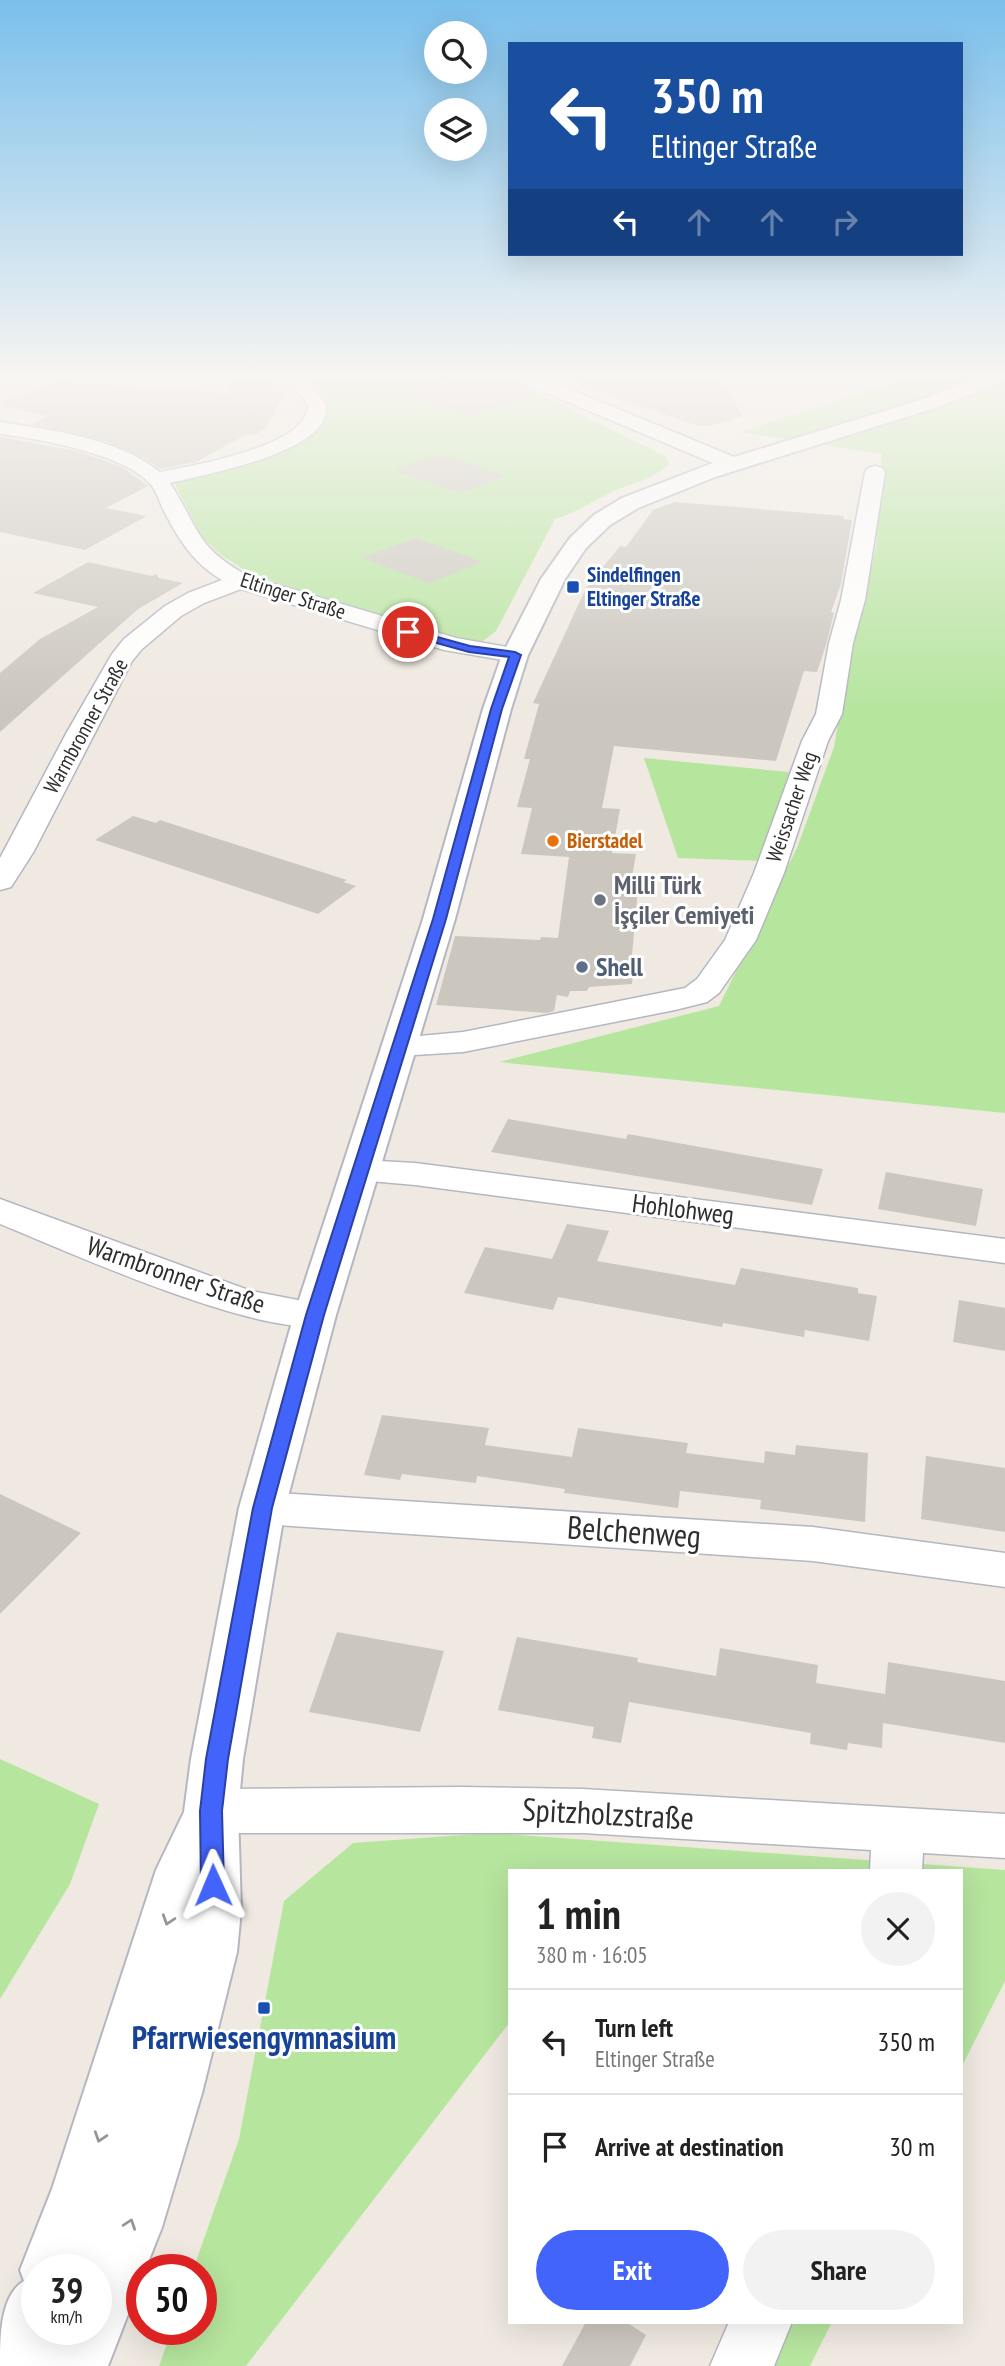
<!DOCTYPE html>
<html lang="en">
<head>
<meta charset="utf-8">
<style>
	body { margin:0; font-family:"PT Sans Narrow",sans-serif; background:#f2f2f2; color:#222; height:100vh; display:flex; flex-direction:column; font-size:26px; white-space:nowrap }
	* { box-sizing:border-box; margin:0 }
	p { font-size:23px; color:#767676 }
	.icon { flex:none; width:38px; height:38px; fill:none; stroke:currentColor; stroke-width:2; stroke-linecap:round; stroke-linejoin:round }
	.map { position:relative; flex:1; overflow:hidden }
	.sheet { position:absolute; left:508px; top:1869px; width:455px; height:455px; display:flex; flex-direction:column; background:#fff; border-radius:0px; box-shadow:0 7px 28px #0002 }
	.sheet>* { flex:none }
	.hud { position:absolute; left:508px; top:42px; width:455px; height:214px; border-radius:0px; box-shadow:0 7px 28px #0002; background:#1a4fa0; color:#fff; overflow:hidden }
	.fabs { position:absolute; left:424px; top:21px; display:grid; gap:14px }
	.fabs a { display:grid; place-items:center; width:63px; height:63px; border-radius:50%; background:#fff; box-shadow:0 7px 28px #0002; font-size:35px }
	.speed { position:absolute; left:21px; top:2254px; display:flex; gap:14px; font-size:35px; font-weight:700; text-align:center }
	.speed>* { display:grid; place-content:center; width:91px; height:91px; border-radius:50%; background:#fff; box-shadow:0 7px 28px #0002; line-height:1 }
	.speed small { font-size:18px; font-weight:400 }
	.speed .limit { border:10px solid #d22; background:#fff; color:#111 }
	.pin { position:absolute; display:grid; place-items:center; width:60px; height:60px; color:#fff; margin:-30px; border:4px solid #fff; border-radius:50%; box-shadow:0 2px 7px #0007 }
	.me { position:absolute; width:77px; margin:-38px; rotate:359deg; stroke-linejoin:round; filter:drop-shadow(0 0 5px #0008) }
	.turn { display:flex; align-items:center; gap:24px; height:147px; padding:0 28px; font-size:32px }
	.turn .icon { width:91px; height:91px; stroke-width:2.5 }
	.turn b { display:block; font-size:49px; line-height:60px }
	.lanes { display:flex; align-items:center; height:66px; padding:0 28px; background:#0003; justify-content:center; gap:35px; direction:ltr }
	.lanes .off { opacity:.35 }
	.round { display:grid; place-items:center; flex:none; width:74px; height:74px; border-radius:37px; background:#f2f2f2 }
	.head { display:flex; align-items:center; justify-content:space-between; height:119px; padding:0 28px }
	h1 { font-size:42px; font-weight:600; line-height:52px }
	.button { display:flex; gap:14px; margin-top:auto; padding:14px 28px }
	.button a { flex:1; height:80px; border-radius:42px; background:#4264fb; color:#fff; font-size:28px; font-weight:600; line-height:80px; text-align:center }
	.button a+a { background:#f2f2f2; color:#222 }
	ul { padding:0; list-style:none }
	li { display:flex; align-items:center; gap:21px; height:105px; padding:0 28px; border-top:2px solid #e0e0e0 }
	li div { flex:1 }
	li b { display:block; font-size:26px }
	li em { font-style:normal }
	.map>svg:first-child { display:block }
	.green { fill:#b6e59e }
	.building { fill:#cbc7bf }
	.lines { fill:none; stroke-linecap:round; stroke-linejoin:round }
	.street-casing { stroke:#b4b7c1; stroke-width:3 }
	.secondary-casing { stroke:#b4b7c1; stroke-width:4 }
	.street { fill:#fff; fill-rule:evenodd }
	.secondary { fill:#fff; fill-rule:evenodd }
	.oneway { stroke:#969696 }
	.route { fill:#4264fb; stroke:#2b41a3; stroke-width:2 }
	.transit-dot { fill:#1a4fb4; stroke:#fff; stroke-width:2.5 }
	.food-dot { fill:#e8710a; stroke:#fff; stroke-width:2.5 }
	.worship-dot { fill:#6b7280; stroke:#fff; stroke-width:2.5 }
	.service-dot { fill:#5c6f8a; stroke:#fff; stroke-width:2.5 }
	.labels { text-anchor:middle; stroke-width:6; stroke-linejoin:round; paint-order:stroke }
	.far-transit-label { font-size:21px; font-weight:bold; fill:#164399; stroke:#fff; text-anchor:start }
	.far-street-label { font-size:21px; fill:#2e2e2e; stroke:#fff }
	.far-food-label { font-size:21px; font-weight:bold; fill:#c56008; stroke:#fff; text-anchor:start }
	.worship-label { font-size:26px; font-weight:bold; fill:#5b616d; stroke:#fff; text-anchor:start }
	.service-label { font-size:26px; font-weight:bold; fill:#4e5e75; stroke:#fff; text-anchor:start }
	.street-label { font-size:26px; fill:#2e2e2e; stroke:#fff }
	.near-street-label { font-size:32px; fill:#2e2e2e; stroke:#fff }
	.near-transit-label { font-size:32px; font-weight:bold; fill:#164399; stroke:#fff }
</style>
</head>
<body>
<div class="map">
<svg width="1005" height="2366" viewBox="0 0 1005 2366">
	<rect width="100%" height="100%" fill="#efe9e1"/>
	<g class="green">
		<path d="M 311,379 L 509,379 L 655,451 L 666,457 L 669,464 C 654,479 629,484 610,493 C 591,502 575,513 555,519 L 496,631 L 483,641 L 463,640 L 286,586 L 246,571 L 221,555 L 202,537 L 176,486 L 177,479 C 212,471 318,453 326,413 C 329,401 317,388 311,379 Z"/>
		<path d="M 904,379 L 1005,379 L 1005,1113 L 499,1062 L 719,1006 L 797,848 L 834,747 L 849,659 L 876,547 L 882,454 L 741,432 Z"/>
		<path d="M 644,758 L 789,772 L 762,861 L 678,858 Z"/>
		<path d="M 0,1759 L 99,1804 L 70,1884 L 0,1999 Z"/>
		<path d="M 491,1833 L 1005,1870 L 1005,1981 L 961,2068 L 961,1871 L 509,1871 L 509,2023 L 246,2366 L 159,2366 L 172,2329 L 201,2329 L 201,2270 L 193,2270 L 239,2139 L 284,1901 L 353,1843 Z"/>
		<path d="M 788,2322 L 832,2322 L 810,2366 L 772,2366 Z"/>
	</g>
	<g class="building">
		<path d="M 232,379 L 273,379 L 269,391 L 286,391 L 266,428 L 255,435 L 247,434 L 196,462 L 161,469 L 144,458 L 105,441 L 30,424 L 48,416 L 1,406 L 7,404 L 0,403 L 54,380 L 225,393 Z"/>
		<path d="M 447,379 L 518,379 L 522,385 L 540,393 L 470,416 L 399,393 Z"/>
		<path d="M 577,379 L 721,379 L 743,416 L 710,426 L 699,426 L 576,384 Z"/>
		<path d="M 2,437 L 81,452 L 122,467 L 148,486 L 106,508 L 147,516 L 85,550 L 0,532 L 0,438 Z"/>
		<path d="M 439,454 L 506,476 L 460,493 L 393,470 Z"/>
		<path d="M 675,502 L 844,516 L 843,519 L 852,520 L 841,584 L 831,612 L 834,613 L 826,645 L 817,672 L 804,671 L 776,761 L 614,746 L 602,808 L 620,809 L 612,853 L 636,854 L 632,877 L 639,878 L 632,955 L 635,956 L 632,984 L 589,987 L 587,991 L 570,991 L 568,997 L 557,995 L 554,1011 L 547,1013 L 436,1005 L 455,936 L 540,940 L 541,937 L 558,938 L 569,857 L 521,854 L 532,808 L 517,807 L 530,759 L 524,759 L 539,704 L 533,703 L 586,588 L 620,546 L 626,547 L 653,510 Z"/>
		<path d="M 416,538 L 483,562 L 429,583 L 362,558 Z"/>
		<path d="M 88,562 L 152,576 L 156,574 L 159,578 L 183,583 L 138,609 L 0,732 L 0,673 L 40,639 L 98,607 L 33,593 Z"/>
		<path d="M 133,816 L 156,823 L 160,820 L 212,837 L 347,880 L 343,882 L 356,886 L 318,914 L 95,840 Z"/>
		<path d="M 508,1119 L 626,1139 L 628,1134 L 823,1169 L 812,1205 L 491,1152 Z"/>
		<path d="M 886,1172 L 983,1189 L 976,1226 L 878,1209 Z"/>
		<path d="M 567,1224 L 609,1231 L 597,1261 L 735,1285 L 741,1268 L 858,1288 L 858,1293 L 877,1296 L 869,1341 L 805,1330 L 804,1337 L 723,1323 L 722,1327 L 558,1297 L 553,1310 L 464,1293 L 485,1247 L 552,1259 Z"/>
		<path d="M 959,1300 L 1005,1308 L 1005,1351 L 953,1342 Z"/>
		<path d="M 382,1415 L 489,1428 L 485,1445 L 572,1457 L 578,1428 L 688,1443 L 686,1453 L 764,1463 L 765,1451 L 795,1455 L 796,1445 L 868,1453 L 865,1522 L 760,1509 L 761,1500 L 680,1491 L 678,1508 L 564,1493 L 565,1489 L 477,1476 L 476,1483 L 402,1474 L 400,1480 L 364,1475 Z"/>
		<path d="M 926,1456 L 1005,1468 L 1005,1532 L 921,1519 Z"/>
		<path d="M 0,1494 L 81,1533 L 0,1614 Z"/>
		<path d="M 337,1632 L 444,1651 L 420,1732 L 309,1712 Z"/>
		<path d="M 517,1637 L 638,1658 L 637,1662 L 716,1676 L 720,1648 L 818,1665 L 816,1683 L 885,1694 L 884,1707 L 888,1662 L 1005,1681 L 1005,1743 L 883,1723 L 882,1748 L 848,1743 L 847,1750 L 810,1744 L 811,1733 L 629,1702 L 621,1743 L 592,1738 L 594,1727 L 498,1710 Z"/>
		<path d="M 586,2322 L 626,2322 L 646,2335 L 630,2366 L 562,2366 Z"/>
	</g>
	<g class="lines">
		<defs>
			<g id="street">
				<path d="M 288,379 L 307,379 L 326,405 C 326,410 325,417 323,421 C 307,455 205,475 170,483 C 200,529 194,546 248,576 L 456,638 L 524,650 L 527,655 L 524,660 L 515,662 L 444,650 L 241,589 L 204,603 L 181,616 L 142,649 L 132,661 L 34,851 L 11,887 L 0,890 L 0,858 L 67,732 L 112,654 L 124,639 L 165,606 L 188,593 L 222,580 C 193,563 179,540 164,511 C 160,503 157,493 152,486 C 127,454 39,439 0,434 L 0,422 C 52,430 118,438 160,472 C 196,465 281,450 303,420 C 306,416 307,410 308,405 Z"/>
				<path d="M 875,466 L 882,468 L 885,472 L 865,600 L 853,643 L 842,714 L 828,741 L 784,873 L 756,940 L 719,993 L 707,1002 L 675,1010 L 463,1052 L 399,1056 L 387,1053 L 382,1046 L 387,1039 L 463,1032 L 675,990 L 685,988 L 697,979 L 725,940 L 754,873 L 802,741 L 816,714 L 829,643 L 841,600 L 865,472 L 868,468 Z"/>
				<path d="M 361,1160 L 415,1163 L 1005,1239 L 1005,1263 L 415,1185 L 348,1179 L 343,1171 L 348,1163 Z"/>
				<path d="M 0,1199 L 251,1291 L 329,1306 L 335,1315 L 329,1324 C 267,1342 67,1251 0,1224 Z"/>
				<path d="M 262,1492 L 813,1527 L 1005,1553 L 1005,1587 L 813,1561 L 262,1524 L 246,1520 L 240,1508 L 246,1496 Z"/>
				<path d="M 461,1787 L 583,1789 L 1005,1814 L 1005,1858 L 923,1853 L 922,1871 L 870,1871 L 871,1850 L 583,1833 L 211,1833 L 193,1827 L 185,1811 L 193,1795 L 211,1789 Z"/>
				<path d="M 729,2322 L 792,2322 L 774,2366 L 710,2366 Z"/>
			</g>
			<path id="secondary" d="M 521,379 L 545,379 L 734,457 L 927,398 L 975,379 L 1001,379 L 998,383 L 941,406 L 715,477 L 638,508 L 610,525 L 586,548 L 565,579 L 528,655 L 511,709 L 455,919 L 336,1315 L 285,1508 L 243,1759 L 238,1811 L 241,1910 L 237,1952 L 202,2093 L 162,2227 L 145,2270 L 142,2270 L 142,2278 L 108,2366 L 0,2366 C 0,2338 0,2295 24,2281 L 20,2270 L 52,2189 L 156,1870 L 184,1812 L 191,1759 L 239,1508 L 294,1315 L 423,919 L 483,709 L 502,655 L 541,579 L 570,538 L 594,515 L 622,498 L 713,463 L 523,383 ZM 37,2270 L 96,2270 L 96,2329 L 37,2329 Z"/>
		</defs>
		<use href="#street" class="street-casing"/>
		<use href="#secondary" class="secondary-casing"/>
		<use href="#street" class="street"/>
		<use href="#secondary" class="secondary"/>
	</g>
	<defs><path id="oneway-chevron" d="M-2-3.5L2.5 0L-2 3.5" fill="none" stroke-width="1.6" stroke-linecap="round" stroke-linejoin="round" transform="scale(1.75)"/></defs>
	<g class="oneway">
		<use href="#oneway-chevron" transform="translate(168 1920) rotate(108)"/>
		<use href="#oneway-chevron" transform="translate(100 2137) rotate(108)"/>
		<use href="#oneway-chevron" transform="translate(130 2224) rotate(-71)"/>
	</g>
	<linearGradient id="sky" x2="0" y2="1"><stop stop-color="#7abfeb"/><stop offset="0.53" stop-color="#f8f5f2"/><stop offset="1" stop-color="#f8f5f2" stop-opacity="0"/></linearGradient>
	<rect width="1005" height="710" fill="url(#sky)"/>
	<path class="route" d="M 408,629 L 470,646 L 515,652 L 521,655 L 502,709 L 446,919 L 324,1315 L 272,1508 L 228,1759 L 222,1811 L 224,1885 L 221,1892 L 213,1895 L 205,1892 L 201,1885 L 200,1811 L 206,1759 L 253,1508 L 306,1315 L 433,919 L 491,709 L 509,657 L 469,652 L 404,634 L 403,632 Z"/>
	<g class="transit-dot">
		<rect x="566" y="580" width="14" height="14" rx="3.5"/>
		<rect x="257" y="2001" width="14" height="14" rx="3.5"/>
	</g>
	<circle class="food-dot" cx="553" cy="841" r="7"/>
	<circle class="worship-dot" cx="600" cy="900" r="7"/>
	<circle class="service-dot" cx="582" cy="967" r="7"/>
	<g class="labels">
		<g class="far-transit-label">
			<text x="587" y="582">Sindelfingen<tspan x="587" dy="24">Eltinger Straße</tspan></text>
		</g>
		<g class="far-street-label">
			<text transform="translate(293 596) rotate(18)" y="7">Eltinger Straße</text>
			<text transform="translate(86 726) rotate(-61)" y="7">Warmbronner Straße</text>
			<text transform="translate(792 807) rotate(-71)" y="7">Weissacher Weg</text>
		</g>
		<g class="far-food-label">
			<text x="567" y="848">Bierstadel</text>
		</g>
		<g class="worship-label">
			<text x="614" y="894">Milli Türk<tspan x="614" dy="30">İşçiler Cemiyeti</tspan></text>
		</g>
		<g class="service-label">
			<text x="596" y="976">Shell</text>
		</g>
		<g class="street-label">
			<text transform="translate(683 1209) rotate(7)" y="9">Hohlohweg</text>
			<text transform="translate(176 1275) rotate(19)" y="9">Warmbronner Straße</text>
		</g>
		<g class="near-street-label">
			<text transform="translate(634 1532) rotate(4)" y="11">Belchenweg</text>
			<text transform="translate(608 1814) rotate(3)" y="11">Spitzholzstraße</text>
		</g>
		<g class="near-transit-label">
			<text x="264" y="2049">Pfarrwiesengymnasium</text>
		</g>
	</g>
</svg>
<div class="fabs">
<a><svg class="icon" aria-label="search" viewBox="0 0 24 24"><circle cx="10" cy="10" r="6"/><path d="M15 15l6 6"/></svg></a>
<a><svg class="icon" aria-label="layers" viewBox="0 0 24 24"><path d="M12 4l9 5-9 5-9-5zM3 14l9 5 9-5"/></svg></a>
</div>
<div class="speed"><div>39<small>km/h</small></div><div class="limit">50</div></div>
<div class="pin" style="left:408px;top:632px;background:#d93025"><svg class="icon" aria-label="arrive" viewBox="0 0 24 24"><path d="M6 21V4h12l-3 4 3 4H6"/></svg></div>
<svg class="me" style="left:213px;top:1885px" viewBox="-20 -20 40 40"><path d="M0-17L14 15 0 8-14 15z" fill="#4264fb" stroke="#fff" stroke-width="4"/></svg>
<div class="hud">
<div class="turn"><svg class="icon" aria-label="left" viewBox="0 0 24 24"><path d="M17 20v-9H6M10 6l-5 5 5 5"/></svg><div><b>350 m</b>Eltinger Straße</div></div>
<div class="lanes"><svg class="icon" aria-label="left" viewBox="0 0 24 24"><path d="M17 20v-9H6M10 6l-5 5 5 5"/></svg><svg class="icon off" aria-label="ahead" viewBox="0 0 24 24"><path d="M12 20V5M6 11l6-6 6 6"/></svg><svg class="icon off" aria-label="ahead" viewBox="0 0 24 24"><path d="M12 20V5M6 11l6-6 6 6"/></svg><svg class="icon off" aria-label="right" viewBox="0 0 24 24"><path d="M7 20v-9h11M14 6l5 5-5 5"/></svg></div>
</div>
<section class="sheet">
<div class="head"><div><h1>1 min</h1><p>380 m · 16:05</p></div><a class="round"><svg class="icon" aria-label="close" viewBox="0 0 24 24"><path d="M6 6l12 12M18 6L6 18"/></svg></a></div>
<ul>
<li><svg class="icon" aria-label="left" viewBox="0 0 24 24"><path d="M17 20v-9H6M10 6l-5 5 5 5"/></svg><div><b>Turn left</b><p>Eltinger Straße</p></div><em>350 m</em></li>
<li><svg class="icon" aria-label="arrive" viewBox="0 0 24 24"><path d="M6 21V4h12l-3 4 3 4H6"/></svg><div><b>Arrive at destination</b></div><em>30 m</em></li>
</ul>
<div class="button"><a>Exit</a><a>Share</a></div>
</section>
</div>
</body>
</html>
